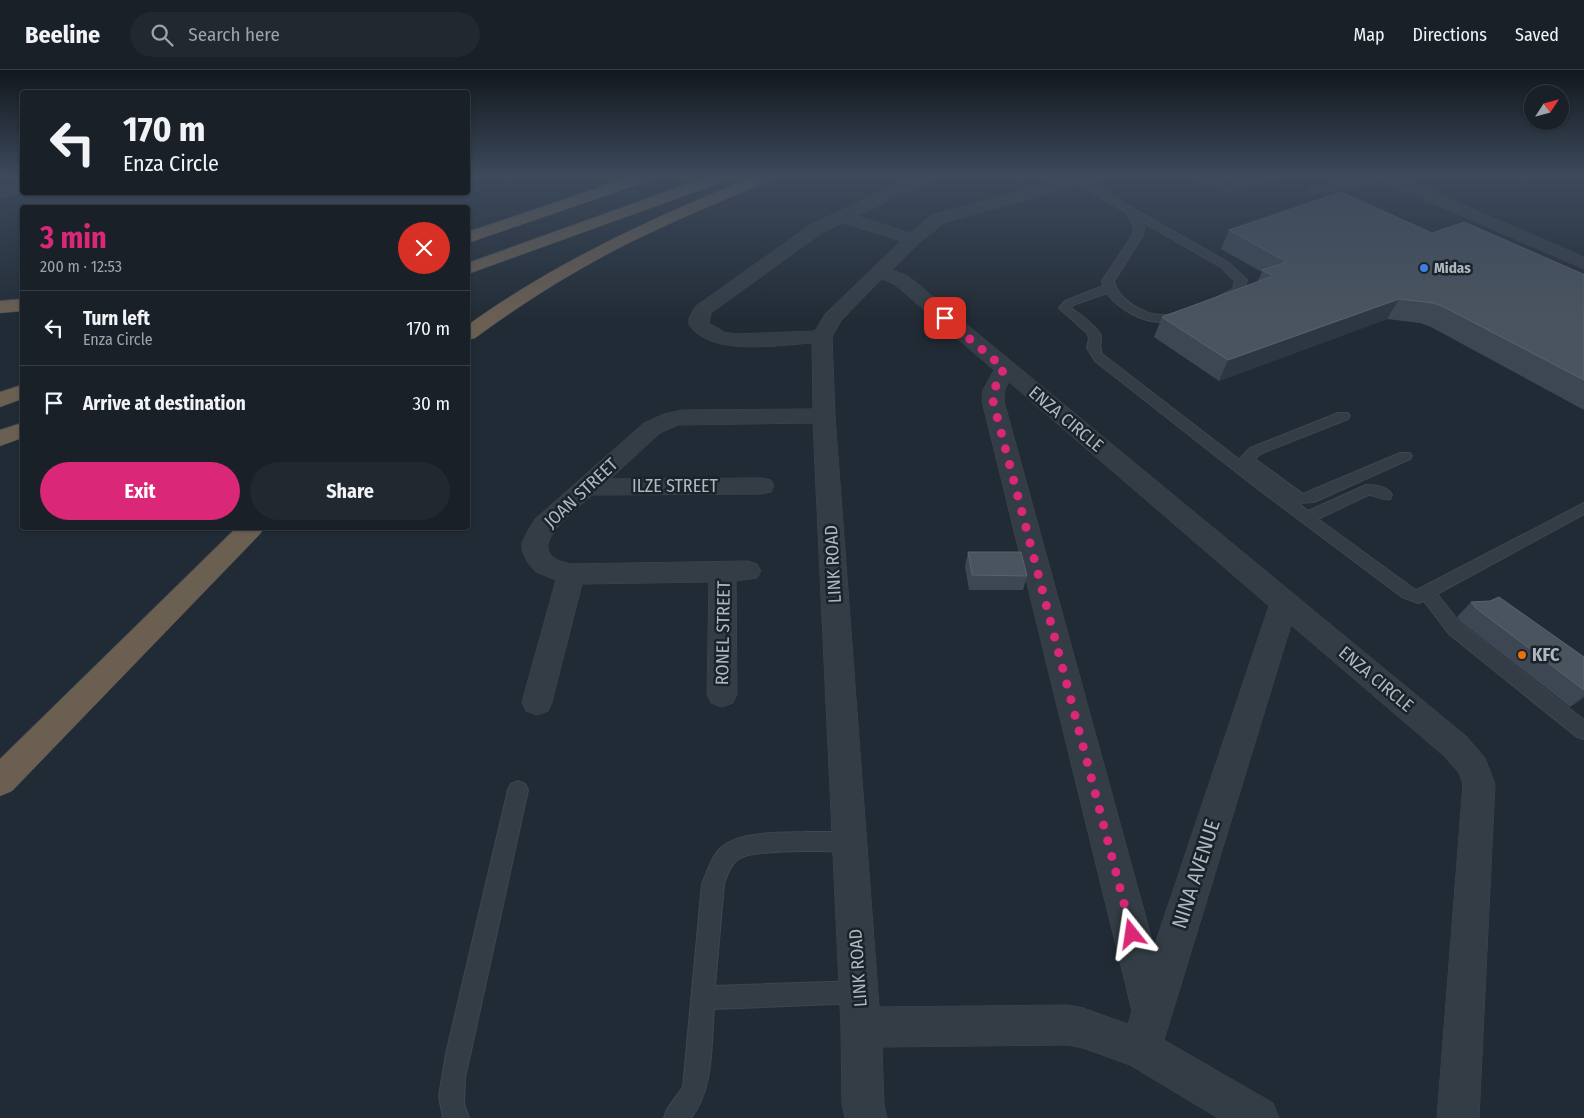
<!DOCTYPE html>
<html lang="en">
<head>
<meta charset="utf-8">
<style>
	body { margin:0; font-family:"Fira Sans Condensed",sans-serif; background:#222830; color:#f1f3f6; height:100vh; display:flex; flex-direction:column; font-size:19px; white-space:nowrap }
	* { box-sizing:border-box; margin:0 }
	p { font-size:16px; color:#9fa3a8 }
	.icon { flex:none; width:28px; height:28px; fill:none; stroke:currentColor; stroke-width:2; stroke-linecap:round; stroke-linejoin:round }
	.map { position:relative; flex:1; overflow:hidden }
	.drawer { position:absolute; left:20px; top:135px; width:450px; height:325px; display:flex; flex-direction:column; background:#192028; border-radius:5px; box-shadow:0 1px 4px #0004,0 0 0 1px #373e45 }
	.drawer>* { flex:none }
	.top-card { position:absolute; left:20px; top:20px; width:450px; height:105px; border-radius:5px; box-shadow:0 1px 4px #0004,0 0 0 1px #373e45; background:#192028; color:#f1f3f6; overflow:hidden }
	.needle { width:32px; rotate:54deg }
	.fabs { position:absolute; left:1524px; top:15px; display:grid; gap:10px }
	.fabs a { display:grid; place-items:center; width:45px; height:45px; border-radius:50%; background:#192028; box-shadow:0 1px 4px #0004,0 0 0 1px #373e45; font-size:25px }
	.pin { position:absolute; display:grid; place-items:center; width:42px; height:42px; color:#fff; margin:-21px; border-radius:10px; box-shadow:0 2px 8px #0006 }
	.me { position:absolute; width:55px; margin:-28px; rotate:345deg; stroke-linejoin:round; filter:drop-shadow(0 0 4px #0008) }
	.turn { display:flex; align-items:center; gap:18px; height:105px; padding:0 20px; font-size:22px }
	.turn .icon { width:65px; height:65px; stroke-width:2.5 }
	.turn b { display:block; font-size:35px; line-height:42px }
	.round { display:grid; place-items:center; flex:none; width:52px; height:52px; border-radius:26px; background:#222830 }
	.overview { display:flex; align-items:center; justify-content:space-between; height:85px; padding:0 20px }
	h1 { font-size:30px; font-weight:700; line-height:38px; color:#db2777 }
	.button { display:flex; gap:10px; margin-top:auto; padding:10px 20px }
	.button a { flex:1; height:58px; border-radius:30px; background:#db2777; color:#fff; font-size:20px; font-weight:700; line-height:58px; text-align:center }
	.button a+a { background:#222830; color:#f1f3f6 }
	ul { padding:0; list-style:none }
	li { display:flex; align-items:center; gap:15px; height:75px; padding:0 20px; border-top:1px solid #373e45 }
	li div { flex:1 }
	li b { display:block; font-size:19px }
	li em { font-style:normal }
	header { display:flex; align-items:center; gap:30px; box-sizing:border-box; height:70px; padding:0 25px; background:#192028; border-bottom:1px solid #373e45 }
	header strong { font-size:24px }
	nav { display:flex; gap:28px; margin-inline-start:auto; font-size:18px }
	.search { width:350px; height:45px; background:#222830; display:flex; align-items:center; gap:12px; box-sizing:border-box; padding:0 18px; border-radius:28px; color:#9fa3a8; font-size:19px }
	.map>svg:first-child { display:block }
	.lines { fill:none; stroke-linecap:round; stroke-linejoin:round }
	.service-casing { stroke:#3e464f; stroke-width:2 }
	.minor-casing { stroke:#3e464f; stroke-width:1 }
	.motorway-casing { stroke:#3f4850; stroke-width:1 }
	.service { fill:#343d45; fill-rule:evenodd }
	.minor { fill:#343d45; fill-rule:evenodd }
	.motorway { fill:#6b5f52; fill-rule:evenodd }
	.wall { fill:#3d4753 }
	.shaded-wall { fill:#2c3742 }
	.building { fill:#49545f; stroke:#59636f }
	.route { stroke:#db2777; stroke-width:9; stroke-dasharray:0 16.2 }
	.shop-dot { fill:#3f7fe0; stroke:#1a222a; stroke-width:2 }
	.food-dot { fill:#e8710a; stroke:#1a222a; stroke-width:2 }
	.labels { text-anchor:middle; stroke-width:5; stroke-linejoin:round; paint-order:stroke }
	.far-poi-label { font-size:15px; font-weight:bold; fill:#afb8c2; stroke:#1a222a; text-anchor:start }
	.street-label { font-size:18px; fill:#afb8c2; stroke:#1a222a }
	.poi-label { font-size:18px; font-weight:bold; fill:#afb8c2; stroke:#1a222a; text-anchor:start }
	.near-street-label { font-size:21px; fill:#afb8c2; stroke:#1a222a }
</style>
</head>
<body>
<header>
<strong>Beeline</strong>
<div class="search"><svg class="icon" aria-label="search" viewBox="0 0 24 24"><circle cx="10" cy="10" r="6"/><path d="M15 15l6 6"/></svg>Search here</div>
<nav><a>Map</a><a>Directions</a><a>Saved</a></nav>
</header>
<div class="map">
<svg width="1584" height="1048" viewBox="0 0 1584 1048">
	<rect width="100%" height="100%" fill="#212b35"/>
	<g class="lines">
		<defs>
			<g id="service">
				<path d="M 1186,106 L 1200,106 L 1229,116 L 1265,106 L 1280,106 L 1229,122 Z"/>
				<path d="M 1375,106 L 1389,106 L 1364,115 L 1313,124 L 1308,121 L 1313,118 Z"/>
				<path d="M 1078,107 L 1229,193 L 1247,210 C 1244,223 1230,236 1216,232 L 1214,230 L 1216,228 L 1233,219 L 1235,211 L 1221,197 L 1141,151 L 1144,157 L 1143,165 L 1114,211 C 1117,229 1144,245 1162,245 C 1168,246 1175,242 1181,241 L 1187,244 L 1185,246 C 1178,249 1170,253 1162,252 C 1142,252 1118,239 1107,223 L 1073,235 L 1071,238 C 1078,243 1101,259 1101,267 C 1101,274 1099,277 1102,284 L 1241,391 L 1240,389 L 1250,378 L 1338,343 L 1348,343 L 1350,346 L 1348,349 L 1260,384 L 1255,389 L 1303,424 L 1400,383 L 1410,383 L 1412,386 L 1410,389 L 1314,432 L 1298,433 L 1308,441 L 1366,415 C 1376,415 1387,416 1392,425 L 1390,429 C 1382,431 1377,425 1368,425 L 1318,449 L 1414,519 L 1417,520 L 1584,433 L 1584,444 L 1437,524 L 1461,554 L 1584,650 L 1584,669 L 1577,667 L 1449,564 L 1424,531 L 1418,533 L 1402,527 L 1249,412 L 1095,291 L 1087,278 L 1089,268 L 1087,263 L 1059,238 L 1065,231 L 1103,216 L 1102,211 L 1133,165 L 1134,157 L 1127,143 L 1075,112 L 1073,110 Z"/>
				<path d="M 22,117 L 24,122 L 0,127 L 0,121 Z"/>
				<path d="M 518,711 L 525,714 L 528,720 L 465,1008 L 464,1034 L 469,1048 L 443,1048 L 439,1026 L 446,984 L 508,720 L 511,714 Z"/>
				<path d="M 807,762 L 850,762 L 857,765 L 860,772 L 857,779 L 850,782 C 828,781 757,779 740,788 C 731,793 727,805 724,814 L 715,916 L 859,911 L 867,914 L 870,922 L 867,930 L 859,933 L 714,939 C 711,975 714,1018 691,1048 L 664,1048 L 667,1039 L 683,1017 L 702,814 C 707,803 710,791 717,782 C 734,760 782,763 807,762 Z"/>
			</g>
			<g id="minor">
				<path d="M 916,106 L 936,106 L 934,109 L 857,146 L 910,163 L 932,145 L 1075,106 L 1100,106 L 1098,109 L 944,153 L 919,173 L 892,200 L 908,206 L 1466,666 L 1485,688 L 1495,714 L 1479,1048 L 1437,1048 L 1463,714 L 1459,703 L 1444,686 L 1291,555 L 1164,970 L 1273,1033 L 1279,1048 L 1218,1048 L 1130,995 L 1083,978 L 1068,975 L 882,977 L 884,1034 L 887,1048 L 845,1048 L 842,1034 L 841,957 L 813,353 L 678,355 L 660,363 L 610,409 L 762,408 L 771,410 L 774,416 L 771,422 L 762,424 L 592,425 C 574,442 516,483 571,494 L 748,491 L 757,494 L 761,501 L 757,508 L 736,511 L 737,624 L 733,633 L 722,637 L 711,633 L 707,624 L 709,512 L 582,514 L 552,632 L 548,641 L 537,645 L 526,641 L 522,632 L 556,510 L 536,502 L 528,493 L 522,480 L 522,473 L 526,464 L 535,449 L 644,353 L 664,344 L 682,340 L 813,339 L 812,273 C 778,275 711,287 689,255 L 689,248 L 696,236 L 810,155 ZM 843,153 L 901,171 L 825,244 L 815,261 L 736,264 L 724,262 L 709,253 L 711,243 L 822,163 ZM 882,209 L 894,214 L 994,300 L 983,320 L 982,331 L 1132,941 L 1128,954 L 1083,938 L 1068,935 L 879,937 L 835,346 L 832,267 L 841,251 ZM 1009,312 L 1269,536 L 1154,877 L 1004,331 L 1005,320 Z"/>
				<path d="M 1375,106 L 1396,106 L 1584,187 L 1584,199 L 1377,109 Z"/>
			</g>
			<g id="motorway">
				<path d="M 633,106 L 656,106 L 654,109 L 468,173 L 468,162 Z"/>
				<path d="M 710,106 L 730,107 L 728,110 L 468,204 L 468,193 Z"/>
				<path d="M 755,106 L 776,106 L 774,109 C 721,131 668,153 617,179 C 567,205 520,235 475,268 L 468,270 L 468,255 C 557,191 654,147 755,106 Z"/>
				<path d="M 22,229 L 22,241 L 0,243 L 0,231 Z"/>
				<path d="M 22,315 L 22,329 L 0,337 L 0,322 Z"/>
				<path d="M 22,353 L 22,368 L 0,376 L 0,360 Z"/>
				<path d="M 236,458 L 264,458 L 260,464 L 12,721 L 0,726 L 0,689 Z"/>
			</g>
		</defs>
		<use href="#service" class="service-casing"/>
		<use href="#minor" class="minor-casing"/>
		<use href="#motorway" class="motorway-casing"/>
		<use href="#service" class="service"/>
		<use href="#minor" class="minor"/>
		<use href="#motorway" class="motorway"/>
	</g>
	<g class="wall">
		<path d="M 1229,160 L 1432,163 L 1583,204 L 1584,204 L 1584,340 L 1431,257 L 1420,253 L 1387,249 L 1219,311 L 1154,267 L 1162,247 L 1257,212 L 1262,202 L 1221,179 Z"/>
		<path d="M 968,482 L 1027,506 L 1023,520 L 969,520 L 965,496 Z"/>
		<path d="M 1471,532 L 1584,587 L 1584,628 L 1570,637 L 1462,553 L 1457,547 Z"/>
	</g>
	<g class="shaded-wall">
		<path d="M 1399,229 L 1387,249 L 1219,311 L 1228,290 Z"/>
		<path d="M 1584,626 L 1584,628 L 1570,637 Z"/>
	</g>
	<g class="building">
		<path d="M 1341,122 L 1432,163 L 1464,152 L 1583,204 L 1584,204 L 1584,310 L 1444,237 L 1433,233 L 1399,229 L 1228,290 L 1162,247 L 1273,206 L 1262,200 L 1287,192 L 1229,160 Z"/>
		<path d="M 968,482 L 1021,482 L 1027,506 L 972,505 Z"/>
		<path d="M 1499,527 L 1584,587 L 1584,620 L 1476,538 L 1471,532 L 1490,531 Z"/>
	</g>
	<linearGradient id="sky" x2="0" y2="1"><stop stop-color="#12181d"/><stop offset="0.42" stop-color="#3d4a5c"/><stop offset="1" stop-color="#3d4a5c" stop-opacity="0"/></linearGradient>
	<rect width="1584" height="253" fill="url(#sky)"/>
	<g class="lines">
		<path class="route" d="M 945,248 L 1004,298 L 994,320 L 993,331 L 1132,864"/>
	</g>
	<circle class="shop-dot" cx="1424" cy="198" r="5"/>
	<circle class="food-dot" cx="1522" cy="585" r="5"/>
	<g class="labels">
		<g class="far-poi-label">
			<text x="1434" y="203">Midas</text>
		</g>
		<g class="street-label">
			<text transform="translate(1066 349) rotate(40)" y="6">ENZA CIRCLE</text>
			<text x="675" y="422">ILZE STREET</text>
			<text transform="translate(581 423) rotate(-43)" y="6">JOAN STREET</text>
			<text transform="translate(833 494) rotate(-93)" y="6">LINK ROAD</text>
			<text transform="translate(723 563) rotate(-89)" y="6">RONEL STREET</text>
			<text transform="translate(1376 609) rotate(40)" y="6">ENZA CIRCLE</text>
			<text transform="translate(858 898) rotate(-94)" y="6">LINK ROAD</text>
		</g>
		<g class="poi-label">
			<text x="1532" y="591">KFC</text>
		</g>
		<g class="near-street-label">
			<text transform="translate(1196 804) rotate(-72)" y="7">NINA AVENUE</text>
		</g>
	</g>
</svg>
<div class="fabs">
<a><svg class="needle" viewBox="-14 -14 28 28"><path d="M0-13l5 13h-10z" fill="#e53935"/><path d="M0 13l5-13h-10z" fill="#9fa3a8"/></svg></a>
</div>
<div class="pin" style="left:945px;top:248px;background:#d93025"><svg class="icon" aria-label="arrive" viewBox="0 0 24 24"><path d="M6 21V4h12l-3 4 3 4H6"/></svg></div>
<svg class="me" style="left:1132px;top:864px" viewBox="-20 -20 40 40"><path d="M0-17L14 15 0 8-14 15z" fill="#db2777" stroke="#fff" stroke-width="4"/></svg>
<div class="top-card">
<div class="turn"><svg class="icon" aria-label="left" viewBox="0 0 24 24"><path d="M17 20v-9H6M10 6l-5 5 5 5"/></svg><div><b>170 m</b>Enza Circle</div></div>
</div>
<section class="drawer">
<div class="overview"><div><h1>3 min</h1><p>200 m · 12:53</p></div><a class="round" style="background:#d93025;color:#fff"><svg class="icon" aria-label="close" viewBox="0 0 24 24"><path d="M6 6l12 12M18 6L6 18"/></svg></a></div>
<ul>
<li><svg class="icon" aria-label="left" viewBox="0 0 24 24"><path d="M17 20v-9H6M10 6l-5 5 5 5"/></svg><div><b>Turn left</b><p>Enza Circle</p></div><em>170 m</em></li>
<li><svg class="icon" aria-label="arrive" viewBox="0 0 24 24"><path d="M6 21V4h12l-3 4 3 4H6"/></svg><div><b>Arrive at destination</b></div><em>30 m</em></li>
</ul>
<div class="button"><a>Exit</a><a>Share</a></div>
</section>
</div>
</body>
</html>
